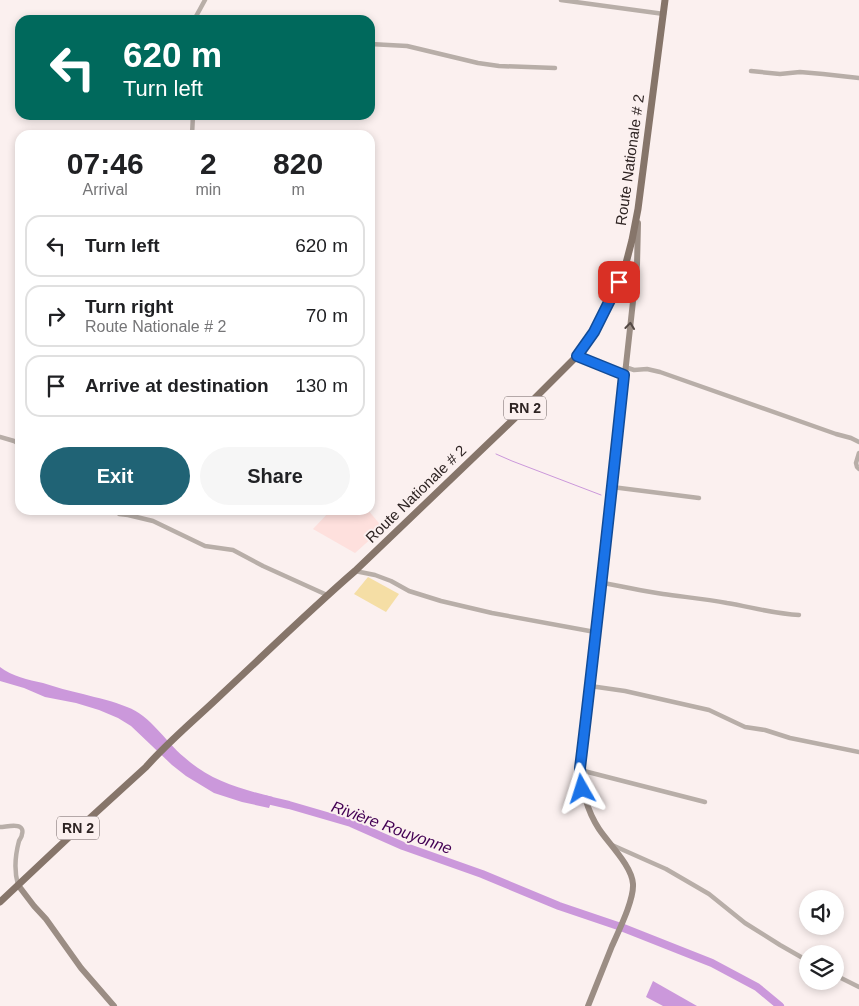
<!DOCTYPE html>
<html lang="en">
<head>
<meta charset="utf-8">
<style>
	body { margin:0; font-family:Helvetica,sans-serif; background:#f6f6f6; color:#202124; height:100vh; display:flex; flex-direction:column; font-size:19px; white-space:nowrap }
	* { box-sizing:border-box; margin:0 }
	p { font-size:16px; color:#757577 }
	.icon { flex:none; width:28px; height:28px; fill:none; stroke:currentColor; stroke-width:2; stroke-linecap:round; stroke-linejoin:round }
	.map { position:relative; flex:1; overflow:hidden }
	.sheet { position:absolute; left:15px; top:130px; width:360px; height:385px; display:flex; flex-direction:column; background:#fff; border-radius:15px; box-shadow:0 2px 8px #0003 }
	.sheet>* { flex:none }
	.top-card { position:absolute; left:15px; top:15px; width:360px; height:105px; border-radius:15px; box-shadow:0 2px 8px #0003; background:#00695c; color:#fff; overflow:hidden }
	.tools { position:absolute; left:799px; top:890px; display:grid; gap:10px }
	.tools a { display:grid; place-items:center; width:45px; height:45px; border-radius:50%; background:#fff; box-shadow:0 2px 8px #0003; font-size:25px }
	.pin { position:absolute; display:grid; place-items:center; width:42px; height:42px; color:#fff; margin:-21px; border-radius:10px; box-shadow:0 2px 8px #0006 }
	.me { position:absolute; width:55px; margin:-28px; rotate:354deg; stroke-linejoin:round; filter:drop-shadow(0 0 4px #0008) }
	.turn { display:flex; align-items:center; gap:18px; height:105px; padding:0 25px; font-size:22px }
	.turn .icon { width:65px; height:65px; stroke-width:2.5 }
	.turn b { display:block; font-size:35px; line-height:42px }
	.eta { display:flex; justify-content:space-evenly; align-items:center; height:85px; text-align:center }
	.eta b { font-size:30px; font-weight:800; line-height:35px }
	.button { display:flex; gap:10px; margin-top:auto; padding:10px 25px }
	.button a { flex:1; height:58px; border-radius:30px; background:#206375; color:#fff; font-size:20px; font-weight:800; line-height:58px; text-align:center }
	.button a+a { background:#f6f6f6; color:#202124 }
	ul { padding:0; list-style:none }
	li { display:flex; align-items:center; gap:15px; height:62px; margin:0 10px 8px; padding:0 15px; border:2px solid #e0e0e0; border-radius:15px }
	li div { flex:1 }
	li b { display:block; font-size:19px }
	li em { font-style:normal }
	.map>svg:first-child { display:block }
	.built { fill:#fee0dd }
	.green { fill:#f5dea5 }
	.water { fill:#cb98db }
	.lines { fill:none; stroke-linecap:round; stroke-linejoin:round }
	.stream { stroke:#cb98db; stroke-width:1 }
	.river { stroke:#cb98db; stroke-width:8 }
	.street { stroke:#b8aea8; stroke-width:4.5 }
	.secondary { stroke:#9b8d84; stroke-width:6 }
	.primary { stroke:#86756a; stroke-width:7 }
	.oneway { stroke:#544945 }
	.route-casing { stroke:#114b97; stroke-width:12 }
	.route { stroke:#1a73e8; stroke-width:9 }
	.labels { text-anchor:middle; stroke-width:4; stroke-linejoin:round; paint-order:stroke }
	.shield { fill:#fbf0ef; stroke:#6c6160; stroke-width:1 }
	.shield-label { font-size:14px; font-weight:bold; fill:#2e2423 }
	.street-label { font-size:15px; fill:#2e2423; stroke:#fbf0ef }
	.water-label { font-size:16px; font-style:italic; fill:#430054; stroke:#fbf0ef }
</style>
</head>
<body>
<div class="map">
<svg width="859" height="1006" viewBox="0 0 859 1006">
	<rect width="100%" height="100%" fill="#fbf0ef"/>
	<path class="built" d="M 331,510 L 368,510 L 383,528 L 355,553 L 313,529 Z"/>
	<path class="green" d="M 368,577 L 399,594 L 386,612 L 354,594 Z"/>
	<g class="water">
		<path d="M 0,667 C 12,676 28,680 43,683 C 56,687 69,691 83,694 C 98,698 113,701 127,707 C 151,716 165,741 184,757 C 209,780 240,789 273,797 L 269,808 L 242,802 L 214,793 L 186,776 L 172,765 L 131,726 L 118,718 L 99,710 L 76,703 L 45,697 L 24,688 L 0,681 Z"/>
		<path d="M 653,981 L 697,1006 L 663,1006 L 646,997 Z"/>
	</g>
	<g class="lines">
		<path class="stream" d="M 496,454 L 512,461 L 601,495"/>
		<path class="river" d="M 263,799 L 289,805 L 351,823 L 403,846 L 482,874 L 559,906 L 621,927 L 712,963 L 757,987 L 780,1006"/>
		<g class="street">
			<path d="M 561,0 L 664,14"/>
			<path d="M 194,20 L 205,0"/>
			<path d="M 370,44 L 407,46 L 478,63 L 499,66 L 555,68"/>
			<path d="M 751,71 L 780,74 L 800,72 L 823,74 L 859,78"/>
			<path d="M 192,135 L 193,115"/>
			<path d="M 625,367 L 634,370 L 647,369 L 660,372 L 836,434 L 851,438 L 859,442"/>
			<path d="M 0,437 L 14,441 L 20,445"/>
			<path d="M 859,453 L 856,463 L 857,467 L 859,469"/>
			<path d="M 612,487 L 699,498"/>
			<path d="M 116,510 L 119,514 L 128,515 L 153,521 L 205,546 L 233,550 L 263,566 L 327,595"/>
			<path d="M 355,571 L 375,575 L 391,581 L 409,591 L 441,601 L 492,613 L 595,632"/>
			<path d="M 602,583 C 622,586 642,591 663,594 C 684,597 706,599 727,603 C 751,607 775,614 799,615"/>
			<path d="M 590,686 L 625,691 L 709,710 L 745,727 L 765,730 L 790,738 L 859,752"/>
			<path d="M 580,770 L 705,802"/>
			<path d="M 0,827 C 5,827 16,824 20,827 C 22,828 23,831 22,834 C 22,837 20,839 19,841 C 15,856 14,871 18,885"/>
			<path d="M 612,845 L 666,869 L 709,894 L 745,923 L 780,945 L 808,961"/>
			<path d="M 835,975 L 859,987"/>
		</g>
		<g class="secondary">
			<path d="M 18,885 L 34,906 L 46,919 L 81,968 L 114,1006"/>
			<path d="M 588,1006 C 596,986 604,966 612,946 C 619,930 634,900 633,884 C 632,866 609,844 599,829 C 586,809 583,791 580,768 L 595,632 L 602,583 L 637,265 L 638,223"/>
		</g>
		<g class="primary">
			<path d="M 577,356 L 624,375"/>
			<path d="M 0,902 L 67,839 L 146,767 C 169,741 197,718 223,693 C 267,652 310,610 355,571 L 518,415 L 577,356 L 594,332 L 619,282 L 625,267 L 632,240 L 638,209 L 665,0"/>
		</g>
	</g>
	<defs><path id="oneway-chevron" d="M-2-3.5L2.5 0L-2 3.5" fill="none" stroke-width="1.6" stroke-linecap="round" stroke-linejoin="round" transform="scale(1.25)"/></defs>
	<use class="oneway" href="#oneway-chevron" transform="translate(630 326) rotate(-84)"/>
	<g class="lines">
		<defs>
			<path id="route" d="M 582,789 L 580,768 C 596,637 610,506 624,375 L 577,356 L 594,332 L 619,282"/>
		</defs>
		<use href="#route" class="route-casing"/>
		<use href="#route" class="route"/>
	</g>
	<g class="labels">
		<g class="shield">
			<rect x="504" y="396.5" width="42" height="23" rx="4"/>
			<rect x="57" y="816.5" width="42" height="23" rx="4"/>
		</g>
		<g class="shield-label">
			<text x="525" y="413">RN 2</text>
			<text x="78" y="833">RN 2</text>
		</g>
		<g class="street-label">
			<text transform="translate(630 160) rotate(-82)" y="5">Route Nationale # 2</text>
			<text transform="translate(416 494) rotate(-44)" y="5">Route Nationale # 2</text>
		</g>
		<g class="water-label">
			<text transform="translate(392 827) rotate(20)" y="6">Rivière Rouyonne</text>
		</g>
	</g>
</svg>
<div class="tools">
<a><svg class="icon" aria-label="sound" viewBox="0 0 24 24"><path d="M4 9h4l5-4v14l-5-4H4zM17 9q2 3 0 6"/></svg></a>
<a><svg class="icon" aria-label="layers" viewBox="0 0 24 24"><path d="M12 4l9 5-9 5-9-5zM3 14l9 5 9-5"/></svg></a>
</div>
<div class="pin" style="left:619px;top:282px;background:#d93025"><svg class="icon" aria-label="arrive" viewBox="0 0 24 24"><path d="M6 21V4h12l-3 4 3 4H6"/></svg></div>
<svg class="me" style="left:582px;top:789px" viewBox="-20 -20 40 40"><path d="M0-17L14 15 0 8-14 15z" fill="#1a73e8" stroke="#fff" stroke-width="4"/></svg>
<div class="top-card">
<div class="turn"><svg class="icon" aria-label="left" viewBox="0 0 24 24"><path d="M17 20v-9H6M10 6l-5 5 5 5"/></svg><div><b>620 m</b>Turn left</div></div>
</div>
<section class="sheet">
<div class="eta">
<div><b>07:46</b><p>Arrival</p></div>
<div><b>2</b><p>min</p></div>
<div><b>820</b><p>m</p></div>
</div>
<ul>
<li><svg class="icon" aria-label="left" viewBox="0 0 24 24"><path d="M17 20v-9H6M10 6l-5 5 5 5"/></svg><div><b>Turn left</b></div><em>620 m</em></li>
<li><svg class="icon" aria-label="right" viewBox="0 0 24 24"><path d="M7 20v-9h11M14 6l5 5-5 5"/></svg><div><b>Turn right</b><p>Route Nationale # 2</p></div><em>70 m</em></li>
<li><svg class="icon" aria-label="arrive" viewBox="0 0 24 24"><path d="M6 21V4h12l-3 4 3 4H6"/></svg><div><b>Arrive at destination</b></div><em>130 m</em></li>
</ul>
<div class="button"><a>Exit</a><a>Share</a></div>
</section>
</div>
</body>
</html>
